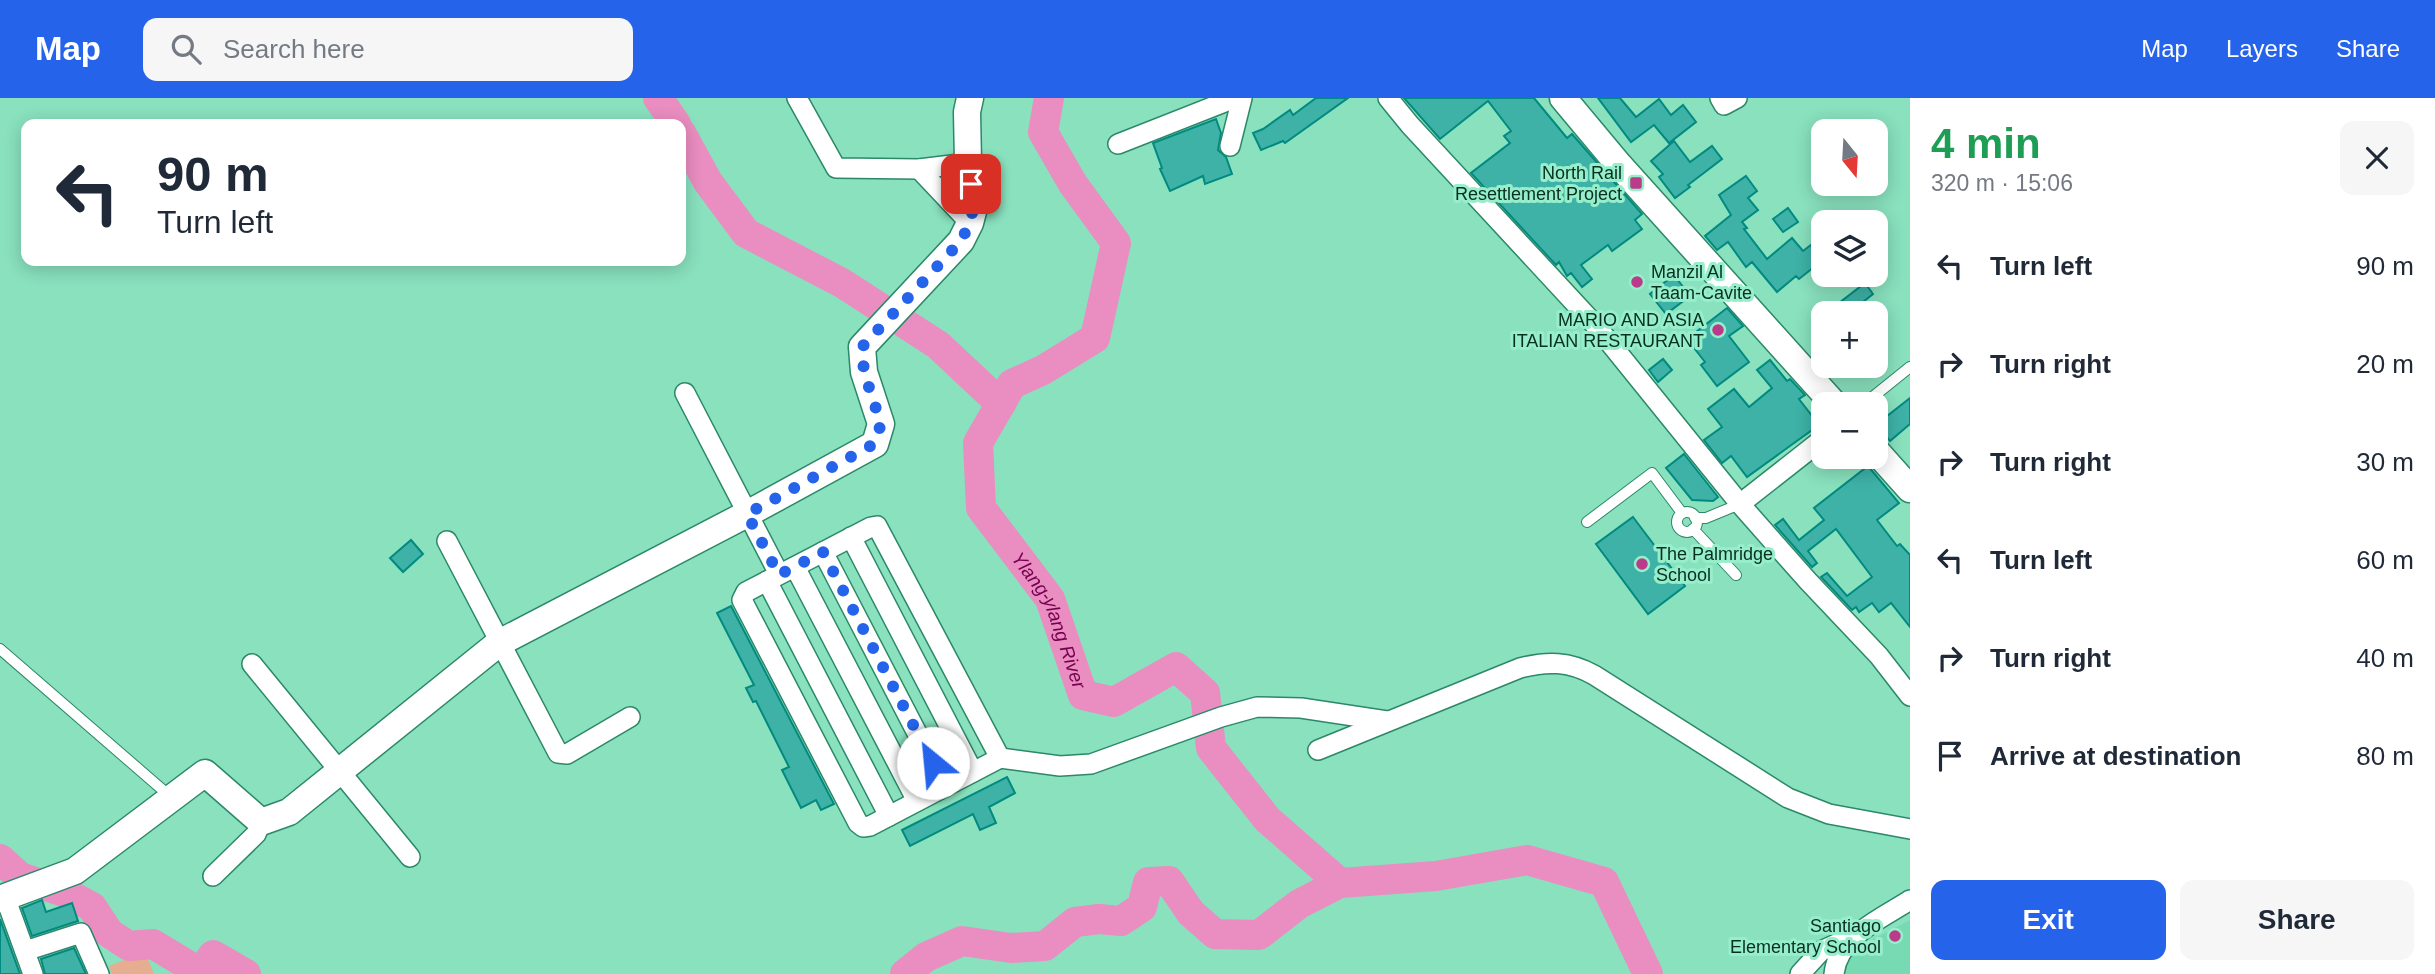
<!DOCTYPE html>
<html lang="en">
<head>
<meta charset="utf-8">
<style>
	body { margin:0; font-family:Helvetica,sans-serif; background:#f6f6f7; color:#1f2937; height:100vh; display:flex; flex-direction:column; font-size:26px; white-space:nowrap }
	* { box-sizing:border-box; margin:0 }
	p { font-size:23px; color:#747a83 }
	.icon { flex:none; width:38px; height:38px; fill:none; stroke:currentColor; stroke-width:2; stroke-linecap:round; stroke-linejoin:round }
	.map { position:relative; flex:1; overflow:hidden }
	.details { display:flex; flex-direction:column; background:#fff; width:525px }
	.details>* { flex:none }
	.banner { position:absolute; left:21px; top:21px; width:665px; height:147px; border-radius:14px; box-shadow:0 4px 18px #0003; background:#fff; color:#1f2937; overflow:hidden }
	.needle { width:46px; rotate:162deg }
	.controls { position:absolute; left:1811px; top:21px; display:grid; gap:14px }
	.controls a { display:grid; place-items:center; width:77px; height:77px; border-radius:14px; background:#fff; box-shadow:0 4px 18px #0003; font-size:35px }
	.pin { position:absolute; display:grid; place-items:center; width:60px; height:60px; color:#fff; margin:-30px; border-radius:14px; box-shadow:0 4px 10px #0006 }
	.me { position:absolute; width:77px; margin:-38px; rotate:332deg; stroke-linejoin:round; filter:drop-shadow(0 0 5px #0008) }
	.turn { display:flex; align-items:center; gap:24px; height:147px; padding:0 21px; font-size:32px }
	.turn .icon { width:91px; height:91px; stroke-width:2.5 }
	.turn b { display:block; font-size:49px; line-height:60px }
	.round { display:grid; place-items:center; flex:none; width:74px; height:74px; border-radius:14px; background:#f6f6f7 }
	.headline { display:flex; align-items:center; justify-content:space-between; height:119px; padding:0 21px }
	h1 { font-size:42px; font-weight:800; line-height:52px; color:#1e9e55 }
	.action { display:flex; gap:14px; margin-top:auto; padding:14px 21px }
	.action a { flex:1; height:80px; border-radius:14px; background:#2563eb; color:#fff; font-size:28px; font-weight:800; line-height:80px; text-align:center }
	.action a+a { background:#f6f6f7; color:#1f2937 }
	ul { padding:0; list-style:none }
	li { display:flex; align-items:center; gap:21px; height:98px; padding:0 21px }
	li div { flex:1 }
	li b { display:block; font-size:26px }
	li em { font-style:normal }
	header { display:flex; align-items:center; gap:42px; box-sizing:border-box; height:98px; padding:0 35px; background:#2563eb; color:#fff }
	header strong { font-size:33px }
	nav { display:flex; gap:38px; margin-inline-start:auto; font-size:24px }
	.search { width:490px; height:63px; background:#f6f6f7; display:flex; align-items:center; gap:18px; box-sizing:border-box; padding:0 24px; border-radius:14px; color:#747a83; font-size:26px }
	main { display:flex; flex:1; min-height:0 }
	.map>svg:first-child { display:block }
	.built { fill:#77dab3 }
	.green { fill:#e7ad91 }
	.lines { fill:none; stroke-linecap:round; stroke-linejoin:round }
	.river { stroke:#ea8dc0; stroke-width:30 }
	.building { fill:#3eb2a7; stroke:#028a81; stroke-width:2 }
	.lane-casing { stroke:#2b8869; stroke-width:12 }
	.street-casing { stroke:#2b8869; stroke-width:22 }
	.secondary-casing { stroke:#2b8869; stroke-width:29 }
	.lane { stroke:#fff; stroke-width:10 }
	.street { stroke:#fff; stroke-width:19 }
	.secondary { stroke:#fff; stroke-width:26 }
	.route { stroke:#2563eb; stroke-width:12; stroke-dasharray:0 21.6 }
	.poi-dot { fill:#b93b89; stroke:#96eecb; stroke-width:2.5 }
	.labels { text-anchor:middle; stroke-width:6; stroke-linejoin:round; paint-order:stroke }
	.poi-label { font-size:18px; fill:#083022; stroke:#96eecb; text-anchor:end }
	.water-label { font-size:19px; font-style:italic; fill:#750051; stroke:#96eecb }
</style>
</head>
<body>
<header>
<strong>Map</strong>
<div class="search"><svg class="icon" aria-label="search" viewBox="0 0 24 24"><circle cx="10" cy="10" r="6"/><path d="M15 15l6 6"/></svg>Search here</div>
<nav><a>Map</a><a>Layers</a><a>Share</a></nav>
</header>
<main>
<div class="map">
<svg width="1910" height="876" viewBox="0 0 1910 876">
	<rect width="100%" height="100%" fill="#89e1be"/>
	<path class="built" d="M 1910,822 L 1910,876 L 1842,876 L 1851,853 Z"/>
	<path class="green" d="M 145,854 L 154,876 L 112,876 L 109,868 Z"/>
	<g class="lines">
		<g class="river">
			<path d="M 658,0 L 676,26"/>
			<path id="s1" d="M 1049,0 L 1043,34 L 1073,86 L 1116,145 L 1095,240 L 1043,272 L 1012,286 L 978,345 L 981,410 L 1050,501 L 1083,597 L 1114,604 L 1176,569 L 1205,595 L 1211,650 L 1267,721 L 1340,785 L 1436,778 L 1527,762 L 1604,784 L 1648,876"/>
			<path d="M 681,35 L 708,84 L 746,135 L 842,185 L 938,247 L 1001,306"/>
			<path d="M 0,761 L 20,779 L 64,794 L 92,809 L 109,835 L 129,848 L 153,846 L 201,875 L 213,857 L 246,876"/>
			<path d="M 905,876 L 926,859 L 962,843 L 1011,850 L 1045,848 L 1075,824 L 1099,821 L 1121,823 L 1142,809 L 1148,784 L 1169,783 L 1191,815 L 1215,836 L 1259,837 L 1299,806 L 1340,785"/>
		</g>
	</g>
	<g class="building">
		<path d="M 1316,0 L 1348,0 L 1285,45 L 1283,43 L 1261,52 L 1253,35 L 1263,31 L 1290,12 L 1293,17 Z"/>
		<path d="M 1404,0 L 1534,0 L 1567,40 L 1572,36 L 1642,116 L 1635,122 L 1642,131 L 1612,153 L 1608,147 L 1581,167 L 1592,181 L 1582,189 L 1571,175 L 1567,178 L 1559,164 L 1556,167 L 1471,75 L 1510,45 L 1504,38 L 1511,33 L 1488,3 L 1440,41 Z"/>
		<path d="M 1598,0 L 1620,0 L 1636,19 L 1659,1 L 1671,17 L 1683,7 L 1696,24 L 1669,45 L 1654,27 L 1631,44 Z"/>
		<path d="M 1216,21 L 1221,35 L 1218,52 L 1226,59 L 1232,76 L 1205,86 L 1203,78 L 1170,93 L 1160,71 L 1162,70 L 1153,45 Z"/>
		<path d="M 1674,43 L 1690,64 L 1712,48 L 1722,61 L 1688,87 L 1690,89 L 1675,100 L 1659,79 L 1663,76 L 1651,63 Z"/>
		<path d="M 1746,78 L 1757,93 L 1748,100 L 1758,112 L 1742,124 L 1747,130 L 1744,131 L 1767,161 L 1792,140 L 1803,153 L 1824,137 L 1824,161 L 1799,181 L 1796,178 L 1777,194 L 1752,164 L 1746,169 L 1728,144 L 1717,152 L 1705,138 L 1731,117 L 1719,97 Z"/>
		<path d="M 1788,110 L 1798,124 L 1783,134 L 1773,121 Z"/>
		<path d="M 1674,177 L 1690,198 L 1666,216 L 1650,196 Z"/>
		<path d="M 1865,185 L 1873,196 L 1849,215 L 1826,215 Z"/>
		<path d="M 1727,210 L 1743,228 L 1729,238 L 1749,264 L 1717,288 L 1701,267 L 1705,264 L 1687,241 Z"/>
		<path d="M 1663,261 L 1672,272 L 1658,284 L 1649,272 Z"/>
		<path d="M 1770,262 L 1787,283 L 1790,281 L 1805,297 L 1799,301 L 1819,327 L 1747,379 L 1731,358 L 1722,365 L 1704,342 L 1722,329 L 1708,311 L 1734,291 L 1749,309 L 1772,290 L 1757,272 Z"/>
		<path d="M 1910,300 L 1910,326 L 1890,343 L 1877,326 Z"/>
		<path d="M 1684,356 L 1718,399 L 1713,403 L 1692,402 L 1666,370 Z"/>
		<path d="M 1868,368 L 1899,405 L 1877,422 L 1897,448 L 1900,446 L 1910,457 L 1910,529 L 1891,505 L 1879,514 L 1872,505 L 1859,514 L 1856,509 L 1852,512 L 1821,479 L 1827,475 L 1847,498 L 1872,479 L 1836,431 L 1808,453 L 1817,465 L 1812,469 L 1775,427 L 1783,421 L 1799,442 L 1824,422 L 1814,410 Z"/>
		<path d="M 1633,419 L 1685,488 L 1648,516 L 1596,446 Z"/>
		<path d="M 411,442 L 423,456 L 403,474 L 390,460 Z"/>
		<path d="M 731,508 L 834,706 L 821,712 L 816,702 L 801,710 L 782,672 L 789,669 L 756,603 L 753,604 L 746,590 L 754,587 L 717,515 Z"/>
		<path d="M 1007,679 L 1015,695 L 989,709 L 996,725 L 980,732 L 973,716 L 910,748 L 902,732 Z"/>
		<path d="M 42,802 L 46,814 L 72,805 L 78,823 L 32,838 L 22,810 Z"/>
		<path d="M 0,821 L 20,876 L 0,876 Z"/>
		<path d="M 74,850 L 86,876 L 45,876 L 41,861 Z"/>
	</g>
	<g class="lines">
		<defs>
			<g id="lane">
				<path d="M 1864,306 L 1910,269"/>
				<circle cx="1687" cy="424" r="10"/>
				<path d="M 1695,420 L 1706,420 L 1740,406"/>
				<path d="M 1587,424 L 1652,375 L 1682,415"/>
				<path d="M 1693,431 L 1736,477"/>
				<path d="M 0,551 L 172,700"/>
			</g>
			<g id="street">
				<path d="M 797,0 L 836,70 L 919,71 L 968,65"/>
				<path d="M 1388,0 L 1410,27 L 1597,229 L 1740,406 L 1808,483 L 1879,558 L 1910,598"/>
				<path d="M 1720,0 L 1724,7 L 1737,0"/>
				<path d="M 1118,46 L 1235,0"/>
				<path d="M 1230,48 L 1242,0"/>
				<path d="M 919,71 L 970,125"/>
				<path d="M 685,295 L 779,476"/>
				<path d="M 1740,406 L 1824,340"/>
				<path d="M 877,428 L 1000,660 L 870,728 L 863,729 L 858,725 L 742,502 L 746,494 L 871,429 Z"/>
				<path d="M 851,439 L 973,674"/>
				<path d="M 447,443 L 558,655 L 567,656 L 630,619"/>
				<path d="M 823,454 L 945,689"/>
				<path d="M 795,469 L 917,703"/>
				<path d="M 767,483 L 889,718"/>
				<path d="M 252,566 L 410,759"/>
				<path d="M 1318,652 L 1520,570 C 1547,563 1569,563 1594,577 L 1788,700 L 1829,716 L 1910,731"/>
				<path d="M 1000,660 L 1060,668 L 1091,666 L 1221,619 L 1257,609 L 1301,610 L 1387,623"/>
				<path d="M 213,778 L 256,736 L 261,724"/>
				<path d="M 5,799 L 33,876"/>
				<path d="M 25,853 L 81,835 L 99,876"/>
				<path d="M 1800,876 L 1821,853 L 1852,839"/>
				<path d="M 1834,876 C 1838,838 1881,821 1910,802"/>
			</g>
			<g id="secondary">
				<path d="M 1563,0 L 1619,67 L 1834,306"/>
				<path d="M 1876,353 L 1910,391"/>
				<path d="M 0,801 L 75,773 L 205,675 L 261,724 L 289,714 L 499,545 L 747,416 L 875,346 L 881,326 L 864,274 L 862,249 L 961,143 L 970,125 L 975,106 L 968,65 L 967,14 L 970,0"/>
			</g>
		</defs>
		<use href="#lane" class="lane-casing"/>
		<use href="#street" class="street-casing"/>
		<use href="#secondary" class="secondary-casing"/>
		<use href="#lane" class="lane"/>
		<use href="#street" class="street"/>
		<use href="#secondary" class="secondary"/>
	</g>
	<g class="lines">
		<path class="route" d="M 933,665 L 823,454 L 779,477 L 747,416 L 874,346 L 881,326 L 864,274 L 862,249 L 961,143 C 972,121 976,111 971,86"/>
	</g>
	<g class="poi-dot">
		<rect x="1629" y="78" width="14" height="14" rx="3.5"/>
		<circle cx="1637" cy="184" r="7"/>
		<circle cx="1718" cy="232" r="7"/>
		<circle cx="1642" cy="466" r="7"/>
		<circle cx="1895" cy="838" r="7"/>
	</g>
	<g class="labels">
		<g class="poi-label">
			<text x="1622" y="81">North Rail<tspan x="1622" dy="21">Resettlement Project</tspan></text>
			<text x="1651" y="180" text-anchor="start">Manzil Al<tspan x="1651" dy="21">Taam-Cavite</tspan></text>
			<text x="1704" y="228">MARIO AND ASIA<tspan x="1704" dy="21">ITALIAN RESTAURANT</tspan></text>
			<text x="1656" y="462" text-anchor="start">The Palmridge<tspan x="1656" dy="21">School</tspan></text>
			<text x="1881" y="834">Santiago<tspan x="1881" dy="21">Elementary School</tspan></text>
		</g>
		<g class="water-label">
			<text dy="7" stroke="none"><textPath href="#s1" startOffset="626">Ylang-ylang River</textPath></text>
		</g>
	</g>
</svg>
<div class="controls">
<a><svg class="needle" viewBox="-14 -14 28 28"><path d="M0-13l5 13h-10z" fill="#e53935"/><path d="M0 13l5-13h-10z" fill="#747a83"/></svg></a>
<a><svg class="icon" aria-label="layers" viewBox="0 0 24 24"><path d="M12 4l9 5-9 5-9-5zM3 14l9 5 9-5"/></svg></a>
<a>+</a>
<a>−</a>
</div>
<div class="pin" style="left:971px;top:86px;background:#d93025"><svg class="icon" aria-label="arrive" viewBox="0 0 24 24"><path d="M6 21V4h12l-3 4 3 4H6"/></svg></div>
<svg class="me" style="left:933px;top:665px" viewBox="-20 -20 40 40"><circle r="19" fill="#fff"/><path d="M0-13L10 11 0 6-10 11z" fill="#2563eb"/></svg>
<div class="banner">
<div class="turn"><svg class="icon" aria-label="left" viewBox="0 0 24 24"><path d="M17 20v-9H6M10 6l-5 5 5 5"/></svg><div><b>90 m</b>Turn left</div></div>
</div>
</div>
<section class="details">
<div class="headline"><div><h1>4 min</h1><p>320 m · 15:06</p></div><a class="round"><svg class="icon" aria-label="close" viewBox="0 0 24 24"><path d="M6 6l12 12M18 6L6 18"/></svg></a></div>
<ul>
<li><svg class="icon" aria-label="left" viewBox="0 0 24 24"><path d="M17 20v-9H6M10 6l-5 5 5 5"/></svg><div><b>Turn left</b></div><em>90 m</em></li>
<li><svg class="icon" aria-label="right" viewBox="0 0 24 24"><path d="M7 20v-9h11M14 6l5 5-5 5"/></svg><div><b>Turn right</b></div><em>20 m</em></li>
<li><svg class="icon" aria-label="right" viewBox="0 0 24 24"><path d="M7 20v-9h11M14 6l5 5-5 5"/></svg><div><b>Turn right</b></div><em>30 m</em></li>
<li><svg class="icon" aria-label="left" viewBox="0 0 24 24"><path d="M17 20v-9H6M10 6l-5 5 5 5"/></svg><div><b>Turn left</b></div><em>60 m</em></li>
<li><svg class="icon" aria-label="right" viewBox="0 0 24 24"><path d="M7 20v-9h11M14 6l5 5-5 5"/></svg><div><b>Turn right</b></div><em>40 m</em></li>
<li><svg class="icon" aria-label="arrive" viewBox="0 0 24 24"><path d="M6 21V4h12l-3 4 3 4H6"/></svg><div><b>Arrive at destination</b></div><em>80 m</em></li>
</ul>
<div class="action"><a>Exit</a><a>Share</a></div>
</section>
</main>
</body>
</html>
